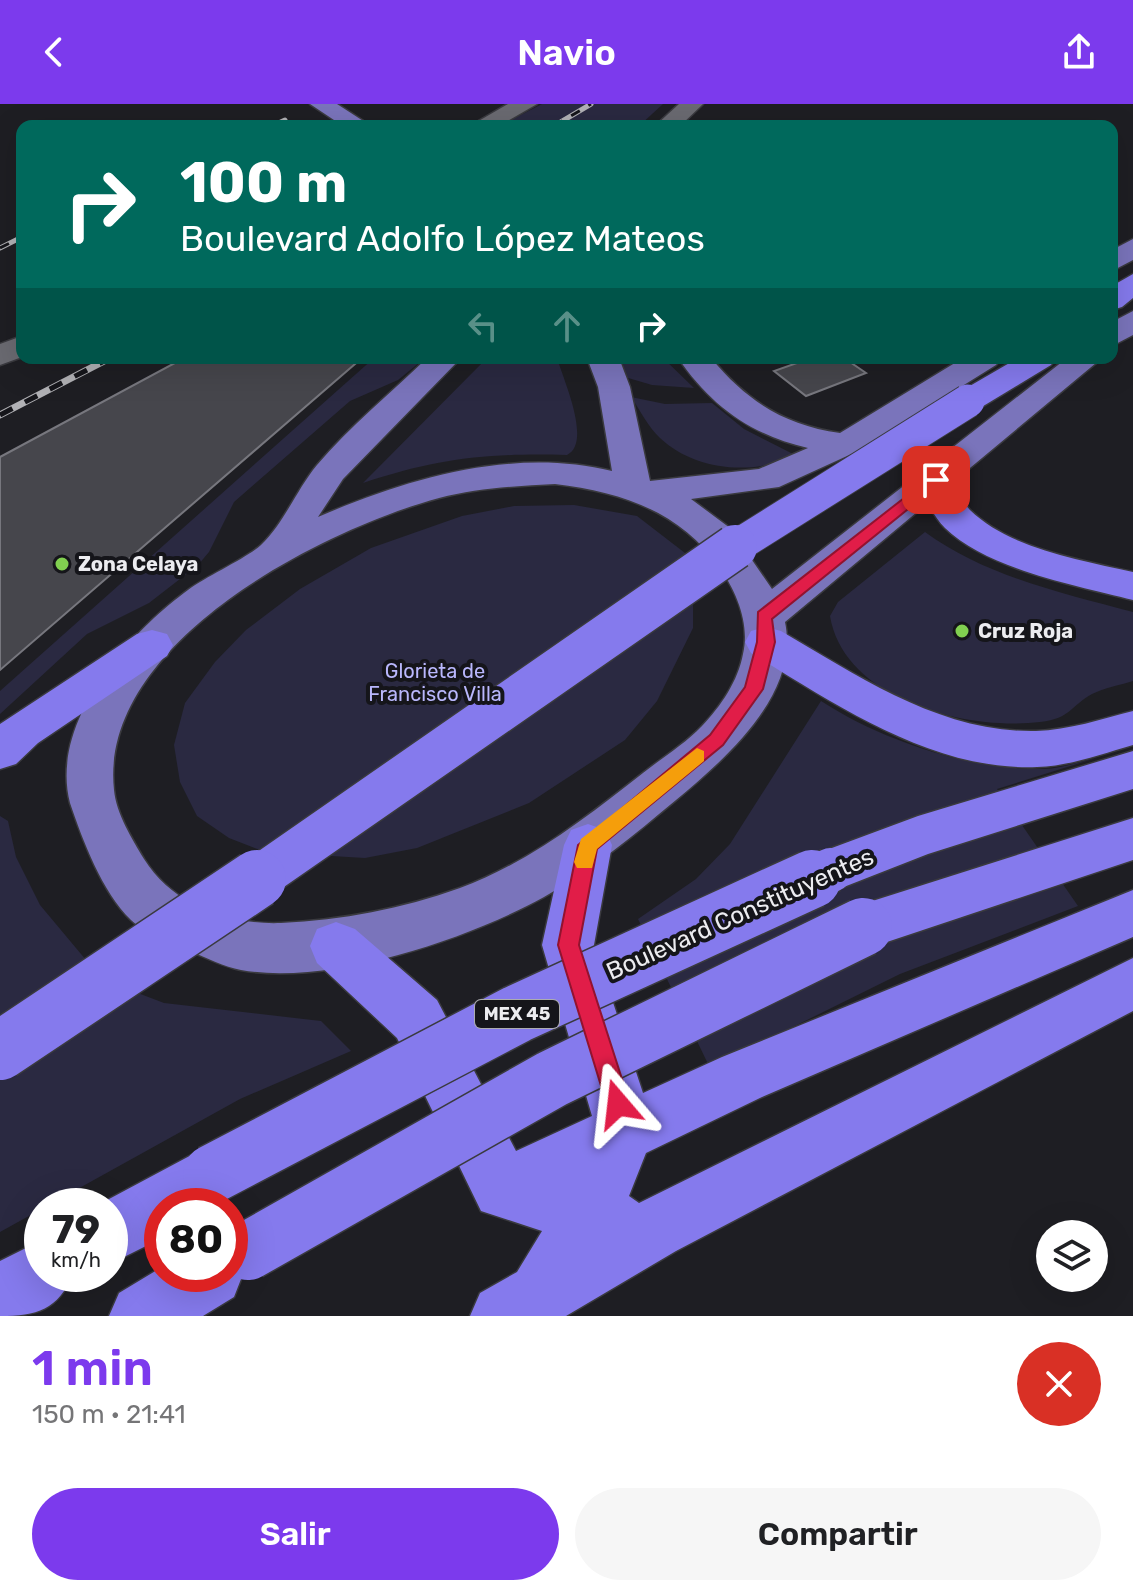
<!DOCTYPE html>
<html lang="es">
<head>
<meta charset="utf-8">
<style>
	body { margin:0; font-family:Rubik,sans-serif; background:#f6f6f6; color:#202124; height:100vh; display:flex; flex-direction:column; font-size:30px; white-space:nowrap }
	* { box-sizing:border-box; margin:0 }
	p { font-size:26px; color:#757577 }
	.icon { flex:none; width:44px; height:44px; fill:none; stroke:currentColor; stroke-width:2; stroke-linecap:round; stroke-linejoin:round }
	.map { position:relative; height:1212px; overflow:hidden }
	.panel { display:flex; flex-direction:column; background:#fff; flex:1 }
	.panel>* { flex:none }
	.guide { position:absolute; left:16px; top:16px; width:1102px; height:244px; border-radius:16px; box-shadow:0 8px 32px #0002; background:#00695c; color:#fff; overflow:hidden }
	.fabs { position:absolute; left:1036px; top:1116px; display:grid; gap:16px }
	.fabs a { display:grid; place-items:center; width:72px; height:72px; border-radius:50%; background:#fff; box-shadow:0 8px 32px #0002; font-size:40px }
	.speed { position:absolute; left:24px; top:1084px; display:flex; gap:16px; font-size:40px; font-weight:700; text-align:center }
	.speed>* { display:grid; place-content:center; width:104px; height:104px; border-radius:50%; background:#fff; box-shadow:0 8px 32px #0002; line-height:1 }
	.speed small { font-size:20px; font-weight:400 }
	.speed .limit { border:12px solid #d22; background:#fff; color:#111 }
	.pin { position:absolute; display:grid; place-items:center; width:68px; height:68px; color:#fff; margin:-34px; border-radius:16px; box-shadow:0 4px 12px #0006 }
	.me { position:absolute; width:88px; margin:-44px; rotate:343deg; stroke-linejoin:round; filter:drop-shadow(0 0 6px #0008) }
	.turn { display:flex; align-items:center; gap:28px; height:168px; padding:0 32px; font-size:36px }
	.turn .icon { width:104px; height:104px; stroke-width:2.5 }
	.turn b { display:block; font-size:56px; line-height:68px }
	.lanes { display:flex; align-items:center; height:76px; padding:0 32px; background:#0003; justify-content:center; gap:40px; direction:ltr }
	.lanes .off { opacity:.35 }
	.round { display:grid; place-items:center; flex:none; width:84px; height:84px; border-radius:42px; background:#f6f6f6 }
	.overview { display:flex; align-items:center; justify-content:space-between; height:136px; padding:0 32px }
	h1 { font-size:48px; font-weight:600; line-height:60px; color:#7c3aed }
	.action { display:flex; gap:16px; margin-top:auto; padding:16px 32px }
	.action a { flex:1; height:92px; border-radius:48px; background:#7c3aed; color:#fff; font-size:32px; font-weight:600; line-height:92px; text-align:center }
	.action a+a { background:#f6f6f6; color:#202124 }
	header { display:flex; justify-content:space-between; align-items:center; height:104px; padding:0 32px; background:#7c3aed; color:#fff; font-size:36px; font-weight:600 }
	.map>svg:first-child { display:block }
	.green { fill:#2a2941 }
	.building { fill:#46464c; stroke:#77777e; stroke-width:2 }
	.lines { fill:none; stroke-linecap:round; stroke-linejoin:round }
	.secondary-casing { stroke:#3a3a3f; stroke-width:3 }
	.primary-casing { stroke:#3a3a3f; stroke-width:3 }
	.highway-casing { stroke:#3a3a3f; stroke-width:3 }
	.secondary { fill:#6a6a71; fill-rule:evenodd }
	.primary { fill:#7a74bb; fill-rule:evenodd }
	.highway { fill:#857aed; fill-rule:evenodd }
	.rail-far1-casing { stroke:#b1b1b5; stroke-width:5 }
	.rail-casing { stroke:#b1b1b5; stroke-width:7 }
	.rail-far1 { stroke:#15151a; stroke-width:3; stroke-dasharray:10; stroke-linecap:butt }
	.rail { stroke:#15151a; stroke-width:5; stroke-dasharray:14; stroke-linecap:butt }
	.highway-bridge-far2-casing { stroke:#3a3a3f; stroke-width:35; stroke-linecap:butt }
	.highway-bridge-far1-casing { stroke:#3a3a3f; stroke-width:47; stroke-linecap:butt }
	.highway-bridge-casing { stroke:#3a3a3f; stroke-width:61; stroke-linecap:butt }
	.highway-bridge-far2 { stroke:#857aed; stroke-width:33 }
	.highway-bridge-far1 { stroke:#857aed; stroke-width:44 }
	.highway-bridge { stroke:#857aed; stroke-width:58 }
	.route { fill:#e11d48; stroke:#92132f; stroke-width:2 }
	.slow { fill:#f59e0b }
	.poi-dot { fill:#81d050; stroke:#15151a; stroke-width:3 }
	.labels { text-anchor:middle; stroke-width:8; stroke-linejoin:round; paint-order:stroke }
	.shield { fill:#15151a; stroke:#acacb0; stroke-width:2 }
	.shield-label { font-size:18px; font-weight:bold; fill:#ececf0 }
	.poi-label { font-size:20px; font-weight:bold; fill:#ececf0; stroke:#15151a; text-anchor:start }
	.park-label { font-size:20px; fill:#b9b7fc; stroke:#15151a }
	.near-street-label { font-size:24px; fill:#ececf0; stroke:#15151a }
</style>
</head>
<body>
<header><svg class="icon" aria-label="back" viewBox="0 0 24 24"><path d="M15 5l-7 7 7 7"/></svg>Navio<svg class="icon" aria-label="share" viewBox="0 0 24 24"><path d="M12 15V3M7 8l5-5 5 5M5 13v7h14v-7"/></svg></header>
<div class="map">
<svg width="1133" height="1212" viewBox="0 0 1133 1212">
	<rect width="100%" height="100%" fill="#1e1e23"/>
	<g class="green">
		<path d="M 542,0 L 663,0 L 639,22 L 499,22 Z"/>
		<path d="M 374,254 L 425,254 L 398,276 L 350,297 L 234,398 L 209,448 L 198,461 L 149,499 L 87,530 L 0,610 L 0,587 Z"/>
		<path d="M 487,254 L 557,254 C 564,277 592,339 567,351 C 487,349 439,354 363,379 Z"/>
		<path d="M 610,254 L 663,254 L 694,284 L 652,281 L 618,271 Z"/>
		<path d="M 631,293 L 665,300 L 712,299 L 744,325 L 795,351 C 754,372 695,367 660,334 C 648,323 640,306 631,293 Z"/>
		<path d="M 574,401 L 637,412 L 685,449 L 693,471 L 693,524 L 657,597 L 625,636 L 529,699 L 417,744 L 365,754 L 265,748 L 229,734 L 197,712 L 180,678 L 174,641 L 185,599 L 215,558 L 246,526 L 300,485 L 371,444 L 462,412 L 514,402 Z"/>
		<path d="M 925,428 C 985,472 1062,489 1133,508 L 1133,577 C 1120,581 1104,584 1092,590 C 1070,602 1072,614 1040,618 C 966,627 844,596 830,512 L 838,498 Z"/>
		<path d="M 821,597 C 881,636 969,666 1042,665 C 1059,665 1079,658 1096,654 L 997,685 L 1078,802 L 900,870 L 710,964 L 638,815 L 696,775 L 730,740 Z"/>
		<path d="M 0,712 L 8,717 L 16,753 L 40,801 L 86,856 L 130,886 L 164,899 L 321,917 L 351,947 L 240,995 L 0,1128 Z"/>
	</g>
	<g class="building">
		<path d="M 184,254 L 362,254 L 0,566 L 0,353 Z"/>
		<path d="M 811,254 L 844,254 L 866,269 L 806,292 L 774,267 Z"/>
	</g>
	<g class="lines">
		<defs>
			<g id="secondary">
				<path d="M 508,0 L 537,0 L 499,22 L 470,22 Z"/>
				<path d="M 679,0 L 703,0 L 680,22 L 655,22 Z"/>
				<path d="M 22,232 L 22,253 L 0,261 L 0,240 Z"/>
			</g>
			<g id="primary">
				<path d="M 310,0 L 337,0 L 371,22 L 343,22 Z"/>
				<path d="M 1133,135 L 1133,156 L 1112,167 L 1112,146 Z"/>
				<path d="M 1133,207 L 1133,231 L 1112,242 L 1112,218 Z"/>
				<path d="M 427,254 L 461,254 L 343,375 L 318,413 C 408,374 513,343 612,367 L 598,283 L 587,254 L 619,254 L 630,283 L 650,377 L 759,365 L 808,344 C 751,331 711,302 678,254 L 711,254 C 747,297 784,321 840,329 L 963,254 L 1001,254 L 996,261 L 858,347 L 779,383 L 691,395 L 730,424 L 772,485 L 1067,254 L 1102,254 L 785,518 C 800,591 725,655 676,696 C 634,731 592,766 544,793 C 468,835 329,882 241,866 C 224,863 207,854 190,847 C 171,839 146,831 131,816 C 102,788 83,737 70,699 C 49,618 129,529 188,486 C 207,472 247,454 261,441 C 284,419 297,385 317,361 C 350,322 391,289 427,254 ZM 555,380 C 621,388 680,407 720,464 C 737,489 750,520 743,550 C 738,577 721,602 702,622 C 685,640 663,653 643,669 C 587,713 528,759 460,784 C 401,805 343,816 281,819 C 228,821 173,801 144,755 C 132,735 116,709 114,686 C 98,540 321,426 439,394 C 477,384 516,382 555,380 Z"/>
			</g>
			<g id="highway">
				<path d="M 1133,170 L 1133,194 L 1122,203 L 1112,206 L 1112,182 Z"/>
				<path d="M 1018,254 L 1056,254 L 1051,261 L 980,304 L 968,307 L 956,304 L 952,297 L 956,290 Z"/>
				<path d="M 936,365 L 949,368 C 957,380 960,396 970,406 C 1010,445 1081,456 1133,468 L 1133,496 C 1077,482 987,465 945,424 C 932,411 925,393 918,376 L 923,368 Z"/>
				<path d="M 766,523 L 781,527 C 860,573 941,629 1036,627 C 1069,626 1102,615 1133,607 L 1133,641 C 1102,650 1070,662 1037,663 C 932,667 837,601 751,549 L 745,538 L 751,527 Z"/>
				<path d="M 152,526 L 167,530 L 173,541 L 167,552 L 38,639 L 16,660 L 0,665 L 0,620 L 137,530 Z"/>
				<path d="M 1133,647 L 1133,685 L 928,750 L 831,788 L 813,781 L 806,766 L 813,751 L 918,712 Z"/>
				<path d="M 1133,714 L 1133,756 L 863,846 L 845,840 L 837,823 L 845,806 L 863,800 Z"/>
				<path d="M 588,720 L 605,726 L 612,741 L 594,841 L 643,989 L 722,953 L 1133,786 L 1133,833 L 762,993 L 646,1049 L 629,1092 L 639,1099 L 1133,854 L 1133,907 L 676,1147 L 566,1212 L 470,1212 L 480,1189 L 517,1168 L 542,1127 L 481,1107 L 397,934 L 317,859 L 310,842 L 317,825 L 336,818 L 355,825 L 437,896 L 516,1047 L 592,1012 L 542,841 L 564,741 L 571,726 Z"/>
				<path d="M 212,1040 L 233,1049 L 242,1070 C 225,1111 201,1102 162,1102 L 162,1134 L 110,1160 L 110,1102 L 96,1102 Z"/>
				<path d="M 42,1136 L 42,1170 L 73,1170 C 58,1206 37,1212 0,1212 L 0,1157 Z"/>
				<path d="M 230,1146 L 243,1170 L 234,1193 L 203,1212 L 109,1212 L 119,1189 L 162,1163 L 162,1170 L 230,1170 Z"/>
			</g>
		</defs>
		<use href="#secondary" class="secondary-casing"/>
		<use href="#primary" class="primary-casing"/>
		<use href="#highway" class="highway-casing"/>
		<use href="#secondary" class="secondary"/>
		<use href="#primary" class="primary"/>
		<use href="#highway" class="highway"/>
		<defs>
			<g id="rail-far1">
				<path d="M 272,22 L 285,16"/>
				<path d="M 554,22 L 591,0"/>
				<path d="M 0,144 L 22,133"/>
			</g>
			<path id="rail" d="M 0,311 L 110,254"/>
		</defs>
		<use href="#rail-far1" class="rail-far1-casing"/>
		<use href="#rail" class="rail-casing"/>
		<use href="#rail-far1" class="rail-far1"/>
		<use href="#rail" class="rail"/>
		<defs>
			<path id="highway-bridge-far2" d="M 732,445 L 968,297"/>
			<g id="highway-bridge-far1">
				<path d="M 254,777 L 735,443"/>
				<path d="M 807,777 L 831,766"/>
			</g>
			<g id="highway-bridge">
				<path d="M 0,947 L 257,775"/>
				<path d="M 212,1070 L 517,910 L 812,775"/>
				<path d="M 248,1147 L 552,975 L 863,823"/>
			</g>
		</defs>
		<use href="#highway-bridge-far2" class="highway-bridge-far2-casing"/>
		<use href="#highway-bridge-far1" class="highway-bridge-far1-casing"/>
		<use href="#highway-bridge" class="highway-bridge-casing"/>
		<use href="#highway-bridge-far2" class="highway-bridge-far2"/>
		<use href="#highway-bridge-far1" class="highway-bridge-far1"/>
		<use href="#highway-bridge" class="highway-bridge"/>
	</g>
	<path class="route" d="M 931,373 L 944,376 L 772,515 L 775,538 L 763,585 L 723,641 L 597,745 L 579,841 L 630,1000 L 626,1008 L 618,1012 L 609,1008 L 558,841 L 578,741 L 710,631 L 745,583 L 757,538 L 758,508 Z"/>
	<path class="slow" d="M 697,644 L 704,647 L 704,657 L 597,745 L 592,764 L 577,764 L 574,758 L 581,735 Z"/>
	<g class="poi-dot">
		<circle cx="62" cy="460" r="8"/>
		<circle cx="962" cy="527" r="8"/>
	</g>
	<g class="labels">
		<rect class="shield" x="475" y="896" width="84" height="28" rx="6"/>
		<g class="shield-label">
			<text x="517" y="916">MEX 45</text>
		</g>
		<g class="poi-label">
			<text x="78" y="467">Zona Celaya</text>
			<text x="978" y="534">Cruz Roja</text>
		</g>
		<g class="park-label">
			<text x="435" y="574">Glorieta de<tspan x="435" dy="23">Francisco Villa</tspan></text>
		</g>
		<g class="near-street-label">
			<text transform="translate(740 810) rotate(-24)" y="8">Boulevard Constituyentes</text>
		</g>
	</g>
</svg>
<div class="fabs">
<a><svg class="icon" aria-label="layers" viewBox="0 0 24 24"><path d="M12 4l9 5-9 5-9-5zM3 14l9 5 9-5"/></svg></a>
</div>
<div class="speed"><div>79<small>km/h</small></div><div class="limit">80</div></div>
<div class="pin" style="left:936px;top:376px;background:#d93025"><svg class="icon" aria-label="arrive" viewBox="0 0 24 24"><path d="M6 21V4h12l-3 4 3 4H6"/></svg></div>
<svg class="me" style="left:618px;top:1000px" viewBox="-20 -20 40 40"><path d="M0-17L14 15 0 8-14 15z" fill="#e11d48" stroke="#fff" stroke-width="4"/></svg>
<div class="guide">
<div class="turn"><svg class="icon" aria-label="right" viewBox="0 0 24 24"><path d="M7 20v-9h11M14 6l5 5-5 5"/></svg><div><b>100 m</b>Boulevard Adolfo López Mateos</div></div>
<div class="lanes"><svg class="icon off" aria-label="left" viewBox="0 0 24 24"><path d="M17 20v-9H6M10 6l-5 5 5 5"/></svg><svg class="icon off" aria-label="ahead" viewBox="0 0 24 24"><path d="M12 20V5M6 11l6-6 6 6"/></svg><svg class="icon" aria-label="right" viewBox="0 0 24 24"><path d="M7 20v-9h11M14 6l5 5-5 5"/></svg></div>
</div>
</div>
<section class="panel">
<div class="overview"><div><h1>1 min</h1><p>150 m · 21:41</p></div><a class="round" style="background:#d93025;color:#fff"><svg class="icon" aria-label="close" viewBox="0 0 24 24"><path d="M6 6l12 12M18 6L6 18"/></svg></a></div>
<div class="action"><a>Salir</a><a>Compartir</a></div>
</section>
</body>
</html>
